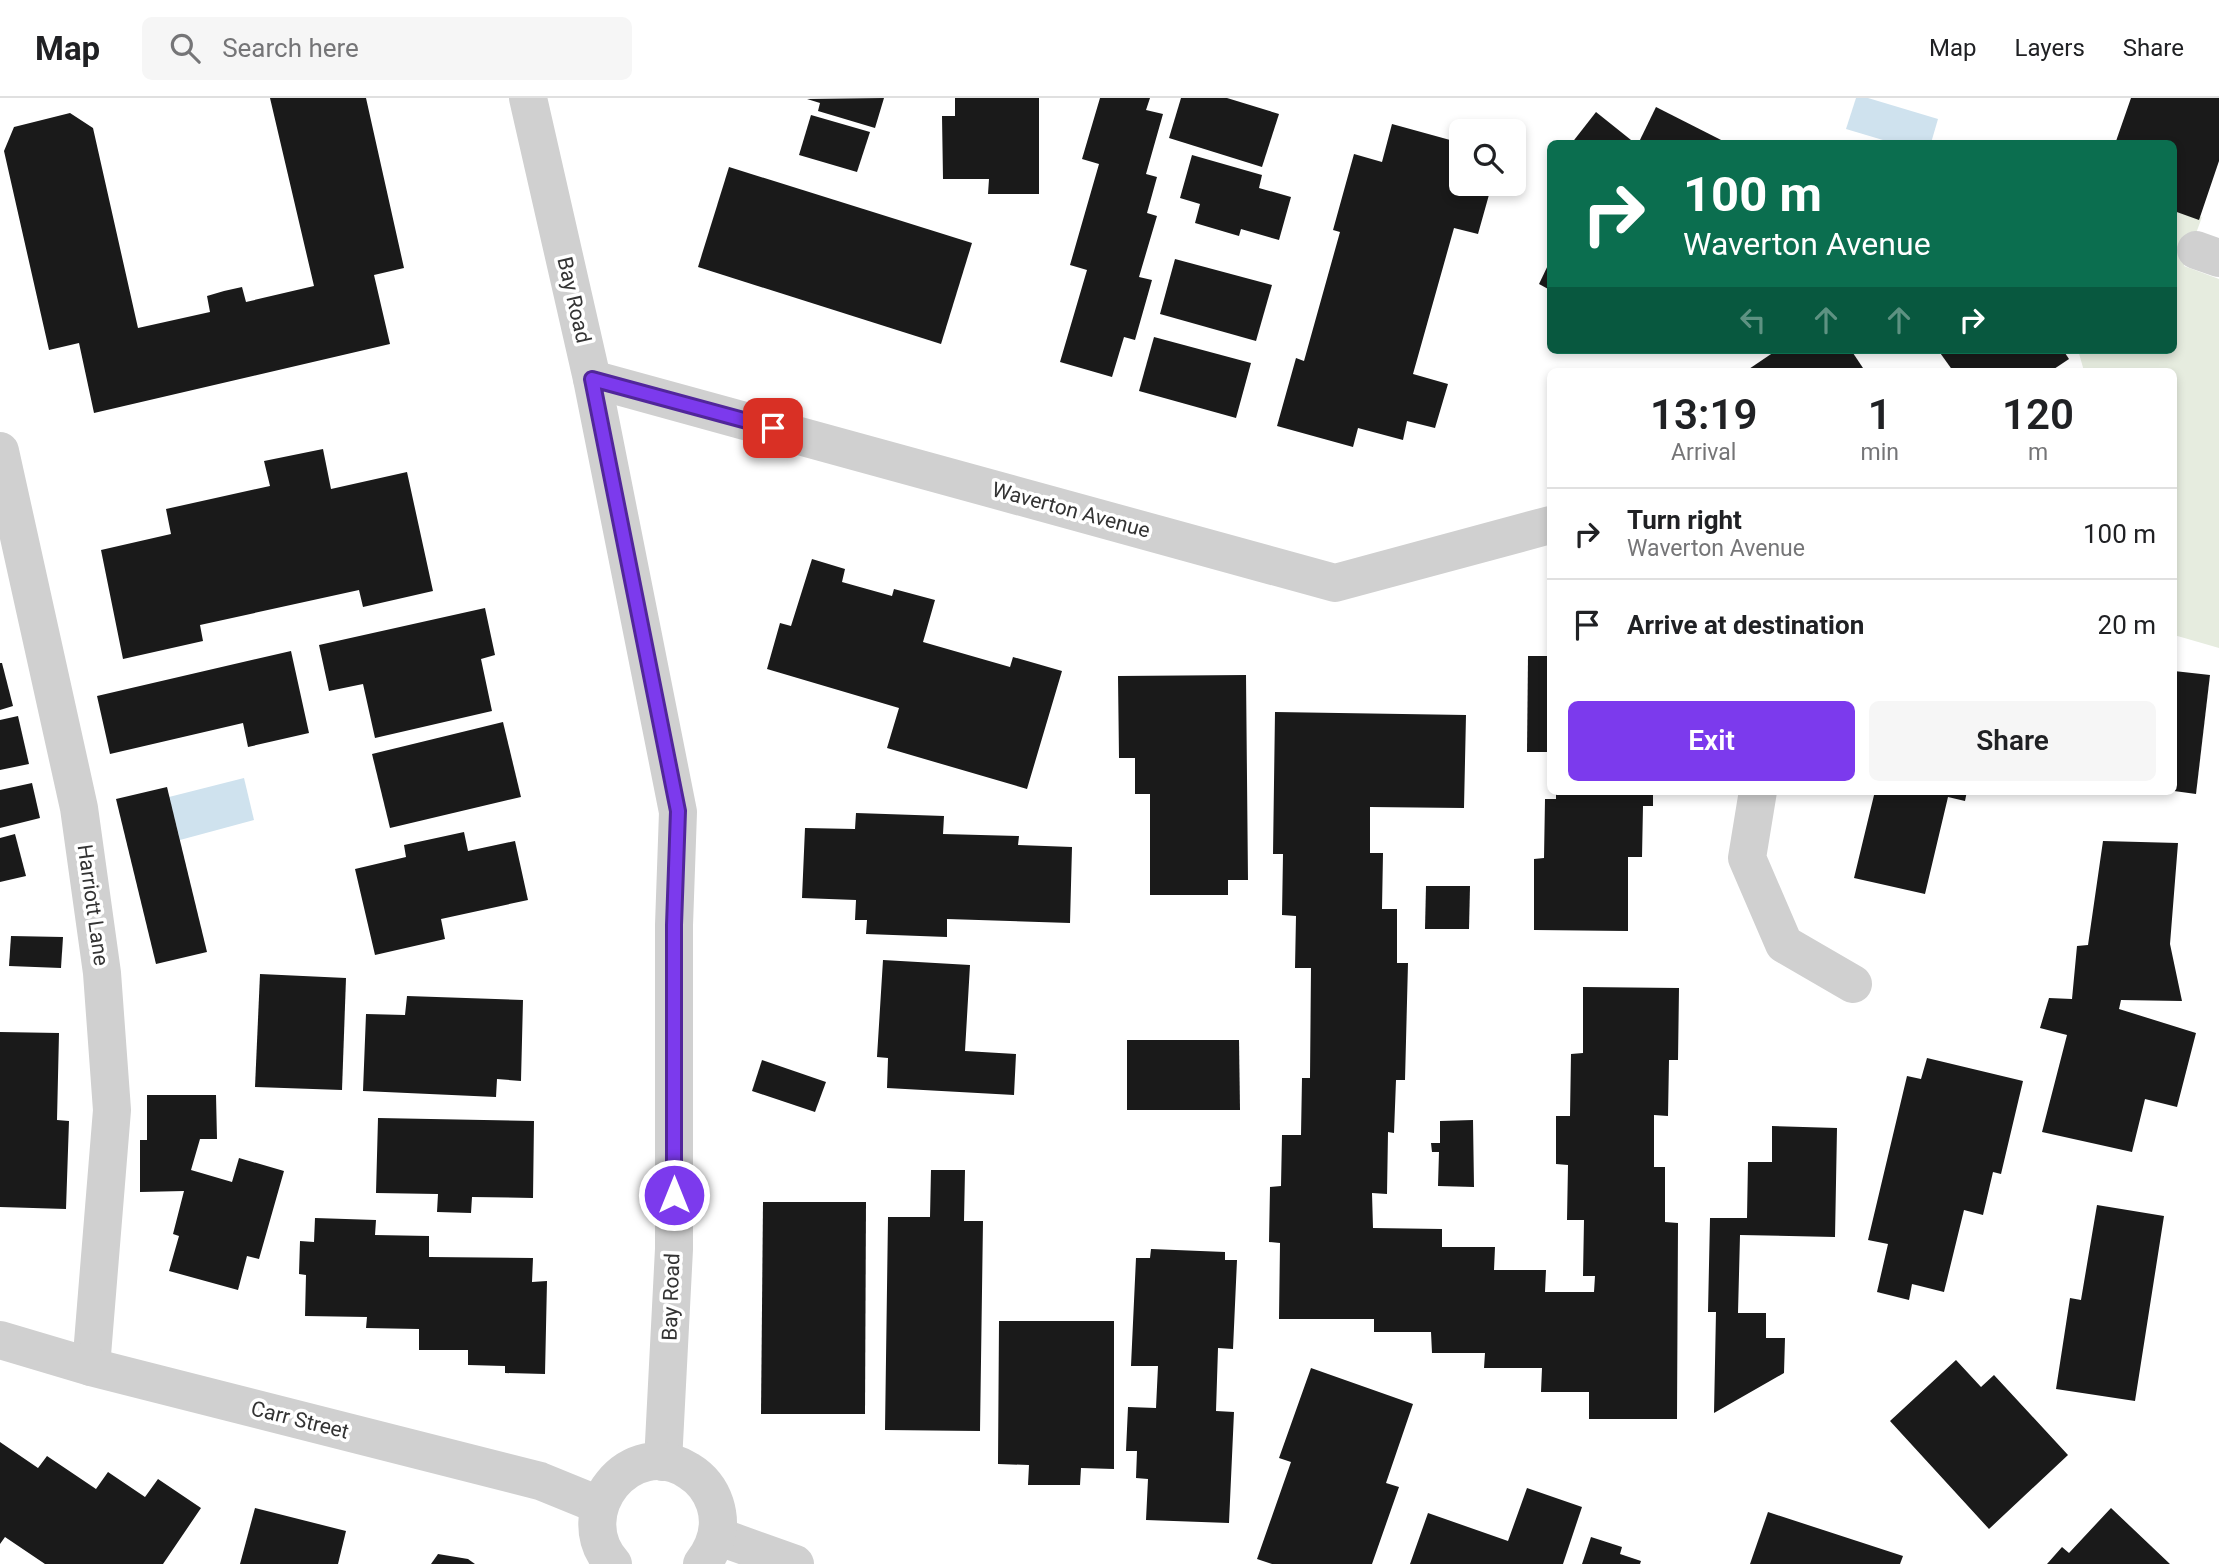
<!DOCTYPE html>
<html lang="en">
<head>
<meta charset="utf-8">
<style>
	body { margin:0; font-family:Roboto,sans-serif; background:#f6f6f6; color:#202124; height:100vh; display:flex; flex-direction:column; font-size:26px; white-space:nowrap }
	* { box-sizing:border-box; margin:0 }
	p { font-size:23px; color:#757577 }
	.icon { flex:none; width:38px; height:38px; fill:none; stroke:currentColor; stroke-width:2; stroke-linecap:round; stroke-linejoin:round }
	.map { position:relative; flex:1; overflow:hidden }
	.sheet { position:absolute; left:1547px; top:270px; width:630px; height:427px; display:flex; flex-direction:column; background:#fff; border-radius:10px; box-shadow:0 4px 10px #0003 }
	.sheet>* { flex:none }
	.hud { position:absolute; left:1547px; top:42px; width:630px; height:214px; border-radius:10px; box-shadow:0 4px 10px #0003; background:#0b6e4f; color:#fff; overflow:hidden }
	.buttons { position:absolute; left:1449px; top:21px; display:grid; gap:14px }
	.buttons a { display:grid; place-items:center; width:77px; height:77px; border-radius:10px; background:#fff; box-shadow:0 4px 10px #0003; font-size:35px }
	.pin { position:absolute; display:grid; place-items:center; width:60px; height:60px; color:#fff; margin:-30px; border-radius:14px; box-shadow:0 4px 10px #0006 }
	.me { position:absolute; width:77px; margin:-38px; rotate:0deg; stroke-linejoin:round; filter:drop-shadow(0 0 5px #0008) }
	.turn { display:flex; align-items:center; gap:24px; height:147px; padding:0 21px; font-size:32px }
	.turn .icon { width:91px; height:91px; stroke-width:2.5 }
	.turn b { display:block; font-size:49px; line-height:60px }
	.lanes { display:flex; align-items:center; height:66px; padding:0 21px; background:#0003; justify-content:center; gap:35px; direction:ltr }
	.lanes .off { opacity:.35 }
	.eta { display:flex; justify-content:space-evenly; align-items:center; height:119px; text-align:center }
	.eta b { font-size:42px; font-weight:600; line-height:49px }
	.cta { display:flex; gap:14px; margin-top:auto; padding:14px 21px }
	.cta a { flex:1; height:80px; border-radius:10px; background:#7c3aed; color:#fff; font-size:28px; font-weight:600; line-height:80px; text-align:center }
	.cta a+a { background:#f6f6f6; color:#202124 }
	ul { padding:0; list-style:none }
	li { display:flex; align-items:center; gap:21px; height:91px; padding:0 21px; border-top:2px solid #e0e0e0 }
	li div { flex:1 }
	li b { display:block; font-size:26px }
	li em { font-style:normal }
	header { display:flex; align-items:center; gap:42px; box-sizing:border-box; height:98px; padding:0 35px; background:#fff; border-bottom:2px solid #e0e0e0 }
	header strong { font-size:33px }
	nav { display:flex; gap:38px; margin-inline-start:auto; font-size:24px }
	.search { width:490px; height:63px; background:#f6f6f6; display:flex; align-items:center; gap:18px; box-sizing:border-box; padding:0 24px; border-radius:10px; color:#757577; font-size:26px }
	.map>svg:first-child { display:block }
	.green { fill:#e6ecdf }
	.water { fill:#cfe2ee }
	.building { fill:#1a1a1a }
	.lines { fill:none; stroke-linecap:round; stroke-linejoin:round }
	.minor { stroke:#d0d0d0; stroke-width:38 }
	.tertiary { stroke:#d0d0d0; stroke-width:38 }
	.route-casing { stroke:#51269a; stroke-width:18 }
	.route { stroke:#7c3aed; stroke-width:12 }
	.labels { text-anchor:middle; stroke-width:7; stroke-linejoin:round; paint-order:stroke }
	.street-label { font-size:21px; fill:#333; stroke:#fff }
</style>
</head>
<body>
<header>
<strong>Map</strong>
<div class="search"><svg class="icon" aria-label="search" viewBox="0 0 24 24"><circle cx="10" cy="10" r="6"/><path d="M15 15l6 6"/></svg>Search here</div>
<nav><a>Map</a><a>Layers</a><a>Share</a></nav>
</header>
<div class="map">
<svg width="2219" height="1466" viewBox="0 0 2219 1466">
	<rect width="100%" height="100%" fill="#fff"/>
	<path class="green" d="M 2174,109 L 2202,119 L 2184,168 L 2219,181 L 2219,550 L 2174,537 L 2174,273 L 2084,273 L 2078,252 L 2174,252 Z"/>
	<g class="water">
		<path d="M 1856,0 L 1868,0 L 1938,21 L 1931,45 L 1893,45 L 1846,31 Z"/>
		<path d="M 244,680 L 254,722 L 180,742 L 169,699 Z"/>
	</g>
	<g class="building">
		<path d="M 270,0 L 366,0 L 404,170 L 374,177 L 390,246 L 94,315 L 79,245 L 49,252 L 4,53 L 14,29 L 70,15 L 93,30 L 138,230 L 210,214 L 207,198 L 224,193 L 242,189 L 246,204 L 314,188 Z"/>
		<path d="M 884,0 L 875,30 L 818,13 L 820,5 L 807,1 Z"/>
		<path d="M 955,0 L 1039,0 L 1039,96 L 988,96 L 989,81 L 943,81 L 942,18 L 955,18 Z"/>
		<path d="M 1100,0 L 1150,0 L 1146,12 L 1163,16 L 1146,76 L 1157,79 L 1147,115 L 1157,118 L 1139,179 L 1152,182 L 1135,242 L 1124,239 L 1112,279 L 1060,264 L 1087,172 L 1070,167 L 1099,66 L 1082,61 Z"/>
		<path d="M 1181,0 L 1227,0 L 1279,16 L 1262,69 L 1169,40 Z"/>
		<path d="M 2131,0 L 2219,0 L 2219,63 L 2199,122 L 2174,113 L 2174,46 L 2115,46 Z"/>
		<path d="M 1656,9 L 1729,46 L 1638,46 Z"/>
		<path d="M 1596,14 L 1636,46 L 1571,46 Z"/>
		<path d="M 811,17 L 870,34 L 857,74 L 799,57 Z"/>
		<path d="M 1392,26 L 1461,45 L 1461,86 L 1492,86 L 1478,136 L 1454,130 L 1413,276 L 1448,286 L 1435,330 L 1407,323 L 1403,342 L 1358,330 L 1353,349 L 1277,328 L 1296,260 L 1304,263 L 1340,134 L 1333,132 L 1354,56 L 1382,64 Z"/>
		<path d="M 1192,57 L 1262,77 L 1259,90 L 1291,99 L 1279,142 L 1241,131 L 1239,138 L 1195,125 L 1200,106 L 1180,100 Z"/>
		<path d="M 729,69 L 972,145 L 941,246 L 698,169 Z"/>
		<path d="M 1175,161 L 1272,187 L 1256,243 L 1160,216 Z"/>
		<path d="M 1550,163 L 1550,192 L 1539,186 Z"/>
		<path d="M 1154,239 L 1251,265 L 1236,320 L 1139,293 Z"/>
		<path d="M 1777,252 L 1851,252 L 1865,273 L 1746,273 Z"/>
		<path d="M 1938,252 L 2063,252 L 2069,261 L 2051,273 L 1953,273 Z"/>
		<path d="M 323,351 L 331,391 L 407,374 L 433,493 L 363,509 L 359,492 L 200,527 L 203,543 L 123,561 L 101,452 L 171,436 L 166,411 L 270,388 L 264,363 Z"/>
		<path d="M 812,461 L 845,471 L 842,484 L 892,498 L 894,491 L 935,502 L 923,544 L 1010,569 L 1013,559 L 1062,573 L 1027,691 L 887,650 L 899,610 L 767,571 L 780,525 L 791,528 Z"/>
		<path d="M 485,510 L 495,557 L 481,561 L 492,613 L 375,640 L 363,586 L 329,593 L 319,547 Z"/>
		<path d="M 291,553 L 309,635 L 248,649 L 243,625 L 110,656 L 97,598 Z"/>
		<path d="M 1528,558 L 1550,558 L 1550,654 L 1527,654 Z"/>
		<path d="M 0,565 L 2,565 L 13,608 L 0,612 Z"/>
		<path d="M 2174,573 L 2210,577 L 2196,696 L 2174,693 Z"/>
		<path d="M 1246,577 L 1248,782 L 1228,782 L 1228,797 L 1150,797 L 1150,696 L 1135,696 L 1135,660 L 1119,660 L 1118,578 Z"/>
		<path d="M 1275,614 L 1466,617 L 1464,710 L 1370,709 L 1370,755 L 1383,755 L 1382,811 L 1397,811 L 1397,865 L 1408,865 L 1405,982 L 1396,982 L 1394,1035 L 1388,1034 L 1387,1096 L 1372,1095 L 1373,1130 L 1442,1131 L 1442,1149 L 1495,1149 L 1494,1172 L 1546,1172 L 1545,1194 L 1594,1194 L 1595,1178 L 1583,1178 L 1584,1122 L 1567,1122 L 1568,1067 L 1556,1066 L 1556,1018 L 1570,1018 L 1571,956 L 1583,955 L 1583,889 L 1679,890 L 1678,962 L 1669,962 L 1668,1018 L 1654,1017 L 1654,1069 L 1665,1069 L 1665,1124 L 1678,1125 L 1677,1321 L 1589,1321 L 1589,1294 L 1541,1294 L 1542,1270 L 1484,1270 L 1485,1255 L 1432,1255 L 1431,1234 L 1374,1234 L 1374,1221 L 1279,1221 L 1280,1145 L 1269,1144 L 1270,1089 L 1281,1088 L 1282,1037 L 1301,1037 L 1302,980 L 1310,980 L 1311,870 L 1295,870 L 1296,818 L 1282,817 L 1283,756 L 1273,756 Z"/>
		<path d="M 18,618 L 29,666 L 0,672 L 0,622 Z"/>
		<path d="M 503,624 L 521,699 L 390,730 L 372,656 Z"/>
		<path d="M 32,685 L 40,720 L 0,730 L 0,692 Z"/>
		<path d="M 167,689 L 207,854 L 156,866 L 116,701 Z"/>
		<path d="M 1556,693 L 1653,693 L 1653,708 L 1643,708 L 1642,759 L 1628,759 L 1628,833 L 1534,832 L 1534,761 L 1544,760 L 1545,701 L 1556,701 Z"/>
		<path d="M 1875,693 L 1967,693 L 1965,703 L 1948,699 L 1925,796 L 1854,780 Z"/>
		<path d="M 856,715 L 944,718 L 943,736 L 1019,738 L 1018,747 L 1072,749 L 1070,825 L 947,821 L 947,839 L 866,836 L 867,822 L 855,822 L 856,802 L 802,800 L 805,730 L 855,731 Z"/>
		<path d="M 464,734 L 468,753 L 515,743 L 528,802 L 441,821 L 445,841 L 375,857 L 355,771 L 406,759 L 404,747 Z"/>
		<path d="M 15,736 L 26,778 L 0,784 L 0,740 Z"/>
		<path d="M 2103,743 L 2178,745 L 2170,846 L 2182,903 L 2121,902 L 2119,911 L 2196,935 L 2177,1009 L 2145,1001 L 2132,1054 L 2042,1034 L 2067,937 L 2040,930 L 2049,900 L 2072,901 L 2077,848 L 2088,847 Z"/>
		<path d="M 1426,788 L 1470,788 L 1469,831 L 1425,831 Z"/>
		<path d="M 11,838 L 63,839 L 61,870 L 9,868 Z"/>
		<path d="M 883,862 L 970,867 L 965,953 L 1016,956 L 1014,997 L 887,990 L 888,960 L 877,959 Z"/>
		<path d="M 260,876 L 346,880 L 342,992 L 255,989 Z"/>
		<path d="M 407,898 L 523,902 L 521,983 L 497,981 L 496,999 L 363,993 L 366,916 L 405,917 Z"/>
		<path d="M 0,934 L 59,935 L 57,1022 L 69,1023 L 66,1111 L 0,1109 Z"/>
		<path d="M 1127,942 L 1239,942 L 1240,1012 L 1127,1012 Z"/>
		<path d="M 1927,960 L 2023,983 L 2001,1076 L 1993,1074 L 1983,1117 L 1964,1112 L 1944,1194 L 1912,1186 L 1909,1202 L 1877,1194 L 1888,1146 L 1868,1142 L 1907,978 L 1921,981 Z"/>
		<path d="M 762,962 L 826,984 L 815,1014 L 752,993 Z"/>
		<path d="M 147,997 L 216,997 L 217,1041 L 200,1041 L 191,1072 L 232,1084 L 239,1060 L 284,1073 L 259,1161 L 247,1158 L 238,1192 L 169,1173 L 179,1138 L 173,1136 L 184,1093 L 140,1094 L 140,1042 L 147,1042 Z"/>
		<path d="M 378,1020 L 534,1023 L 533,1100 L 472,1099 L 471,1115 L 437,1114 L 438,1096 L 376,1095 Z"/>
		<path d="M 1473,1022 L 1474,1089 L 1438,1088 L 1439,1054 L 1432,1054 L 1431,1045 L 1440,1045 L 1440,1023 Z"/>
		<path d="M 1772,1028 L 1837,1030 L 1835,1139 L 1740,1137 L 1738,1215 L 1766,1215 L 1766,1240 L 1785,1240 L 1784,1275 L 1714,1315 L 1716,1214 L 1708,1214 L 1710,1120 L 1747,1120 L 1748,1064 L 1772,1064 Z"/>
		<path d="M 931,1072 L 965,1072 L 964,1123 L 983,1123 L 980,1333 L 885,1332 L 888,1119 L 930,1119 Z"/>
		<path d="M 763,1104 L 866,1104 L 865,1316 L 761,1316 Z"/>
		<path d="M 2097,1107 L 2164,1118 L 2135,1303 L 2056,1291 L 2070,1200 L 2081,1202 Z"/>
		<path d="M 315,1120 L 376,1122 L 375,1137 L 429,1138 L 429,1159 L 533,1160 L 532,1184 L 547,1183 L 545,1276 L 505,1275 L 505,1268 L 468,1267 L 468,1252 L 419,1252 L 419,1231 L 366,1230 L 367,1219 L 305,1218 L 306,1177 L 299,1176 L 300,1143 L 314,1144 Z"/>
		<path d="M 1151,1151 L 1225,1154 L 1225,1162 L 1237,1162 L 1233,1251 L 1218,1250 L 1216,1313 L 1234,1314 L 1229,1425 L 1146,1422 L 1148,1381 L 1136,1380 L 1137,1353 L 1126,1353 L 1128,1309 L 1156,1310 L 1158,1268 L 1131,1268 L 1136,1160 L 1150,1160 Z"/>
		<path d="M 999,1223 L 1114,1223 L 1114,1371 L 1081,1370 L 1080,1387 L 1028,1387 L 1029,1367 L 998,1366 Z"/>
		<path d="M 1956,1262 L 1981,1289 L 1994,1277 L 2068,1357 L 1989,1431 L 1890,1323 Z"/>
		<path d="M 1311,1270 L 1413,1306 L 1386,1385 L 1399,1389 L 1372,1466 L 1272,1466 L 1257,1461 L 1291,1364 L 1279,1360 Z"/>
		<path d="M 0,1344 L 38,1370 L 47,1358 L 96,1391 L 108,1374 L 145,1399 L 158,1381 L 201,1410 L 163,1466 L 45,1466 L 5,1439 L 0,1446 Z"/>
		<path d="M 1527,1390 L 1582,1409 L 1563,1466 L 1410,1466 L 1428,1415 L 1508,1443 Z"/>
		<path d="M 255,1410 L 346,1433 L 338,1466 L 240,1466 Z"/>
		<path d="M 2111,1410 L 2170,1466 L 2047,1466 L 2062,1449 L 2069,1455 Z"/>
		<path d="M 1768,1414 L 1903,1458 L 1900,1466 L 1750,1466 Z"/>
		<path d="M 1591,1439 L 1622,1449 L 1620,1456 L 1641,1463 L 1640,1466 L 1582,1466 Z"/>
		<path d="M 438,1456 L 468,1461 L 475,1466 L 431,1466 Z"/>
	</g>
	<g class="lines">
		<g class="minor">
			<path d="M 2196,152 L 2219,160"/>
			<path d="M 592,281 L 1335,485 L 1550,427"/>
			<path d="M 0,353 L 79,710 L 102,875 L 112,1012 L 91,1269"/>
			<path d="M 1758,693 L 1747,760 L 1784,846 L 1853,886"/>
			<path d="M 0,1242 L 91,1269 L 540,1383 L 599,1407"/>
			<path d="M 717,1438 L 795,1466"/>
		</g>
		<g class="tertiary">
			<path d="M 528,0 L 592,281 L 678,714 L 674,827 L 674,1151 L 663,1364"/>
			<path d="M 613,1466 C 567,1415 631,1335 689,1373 C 702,1381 710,1391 715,1406 C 722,1428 716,1448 702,1466"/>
		</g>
	</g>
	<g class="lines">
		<defs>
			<path id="route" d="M 674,1097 L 674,827 L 678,713 L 592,281 L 773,330"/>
		</defs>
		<use href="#route" class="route-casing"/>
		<use href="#route" class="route"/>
	</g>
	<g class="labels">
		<g class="street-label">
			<text transform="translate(574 202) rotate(77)" y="7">Bay Road</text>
			<text transform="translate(1071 412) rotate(15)" y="7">Waverton Avenue</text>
			<text transform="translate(93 807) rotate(82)" y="7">Harriott Lane</text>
			<text transform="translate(671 1199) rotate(-88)" y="7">Bay Road</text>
			<text transform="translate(300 1322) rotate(14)" y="7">Carr Street</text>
		</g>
	</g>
</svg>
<div class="buttons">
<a><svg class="icon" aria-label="search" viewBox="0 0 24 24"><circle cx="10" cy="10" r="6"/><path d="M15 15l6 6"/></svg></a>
</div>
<div class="pin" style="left:773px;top:330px;background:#d93025"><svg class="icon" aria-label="arrive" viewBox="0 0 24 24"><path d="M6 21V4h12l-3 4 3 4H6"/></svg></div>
<svg class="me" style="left:674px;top:1097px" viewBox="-20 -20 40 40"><circle r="17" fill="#7c3aed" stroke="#fff" stroke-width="3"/><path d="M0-11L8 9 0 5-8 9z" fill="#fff"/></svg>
<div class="hud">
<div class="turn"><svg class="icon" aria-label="right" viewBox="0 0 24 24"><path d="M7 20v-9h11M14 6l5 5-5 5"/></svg><div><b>100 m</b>Waverton Avenue</div></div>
<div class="lanes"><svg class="icon off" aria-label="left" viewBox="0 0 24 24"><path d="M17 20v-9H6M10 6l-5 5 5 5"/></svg><svg class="icon off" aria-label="ahead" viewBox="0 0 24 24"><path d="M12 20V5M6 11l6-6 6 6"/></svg><svg class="icon off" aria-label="ahead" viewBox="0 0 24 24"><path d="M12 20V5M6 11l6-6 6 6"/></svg><svg class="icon" aria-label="right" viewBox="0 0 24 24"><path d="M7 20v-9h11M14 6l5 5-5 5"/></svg></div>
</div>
<section class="sheet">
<div class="eta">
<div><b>13:19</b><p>Arrival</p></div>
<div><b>1</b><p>min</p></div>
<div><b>120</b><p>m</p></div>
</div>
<ul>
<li><svg class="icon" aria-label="right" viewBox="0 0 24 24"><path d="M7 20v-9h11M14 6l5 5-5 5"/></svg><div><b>Turn right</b><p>Waverton Avenue</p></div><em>100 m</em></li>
<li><svg class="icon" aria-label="arrive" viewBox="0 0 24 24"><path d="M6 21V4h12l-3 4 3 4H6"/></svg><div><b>Arrive at destination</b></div><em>20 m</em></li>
</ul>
<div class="cta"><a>Exit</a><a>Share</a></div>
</section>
</div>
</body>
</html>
